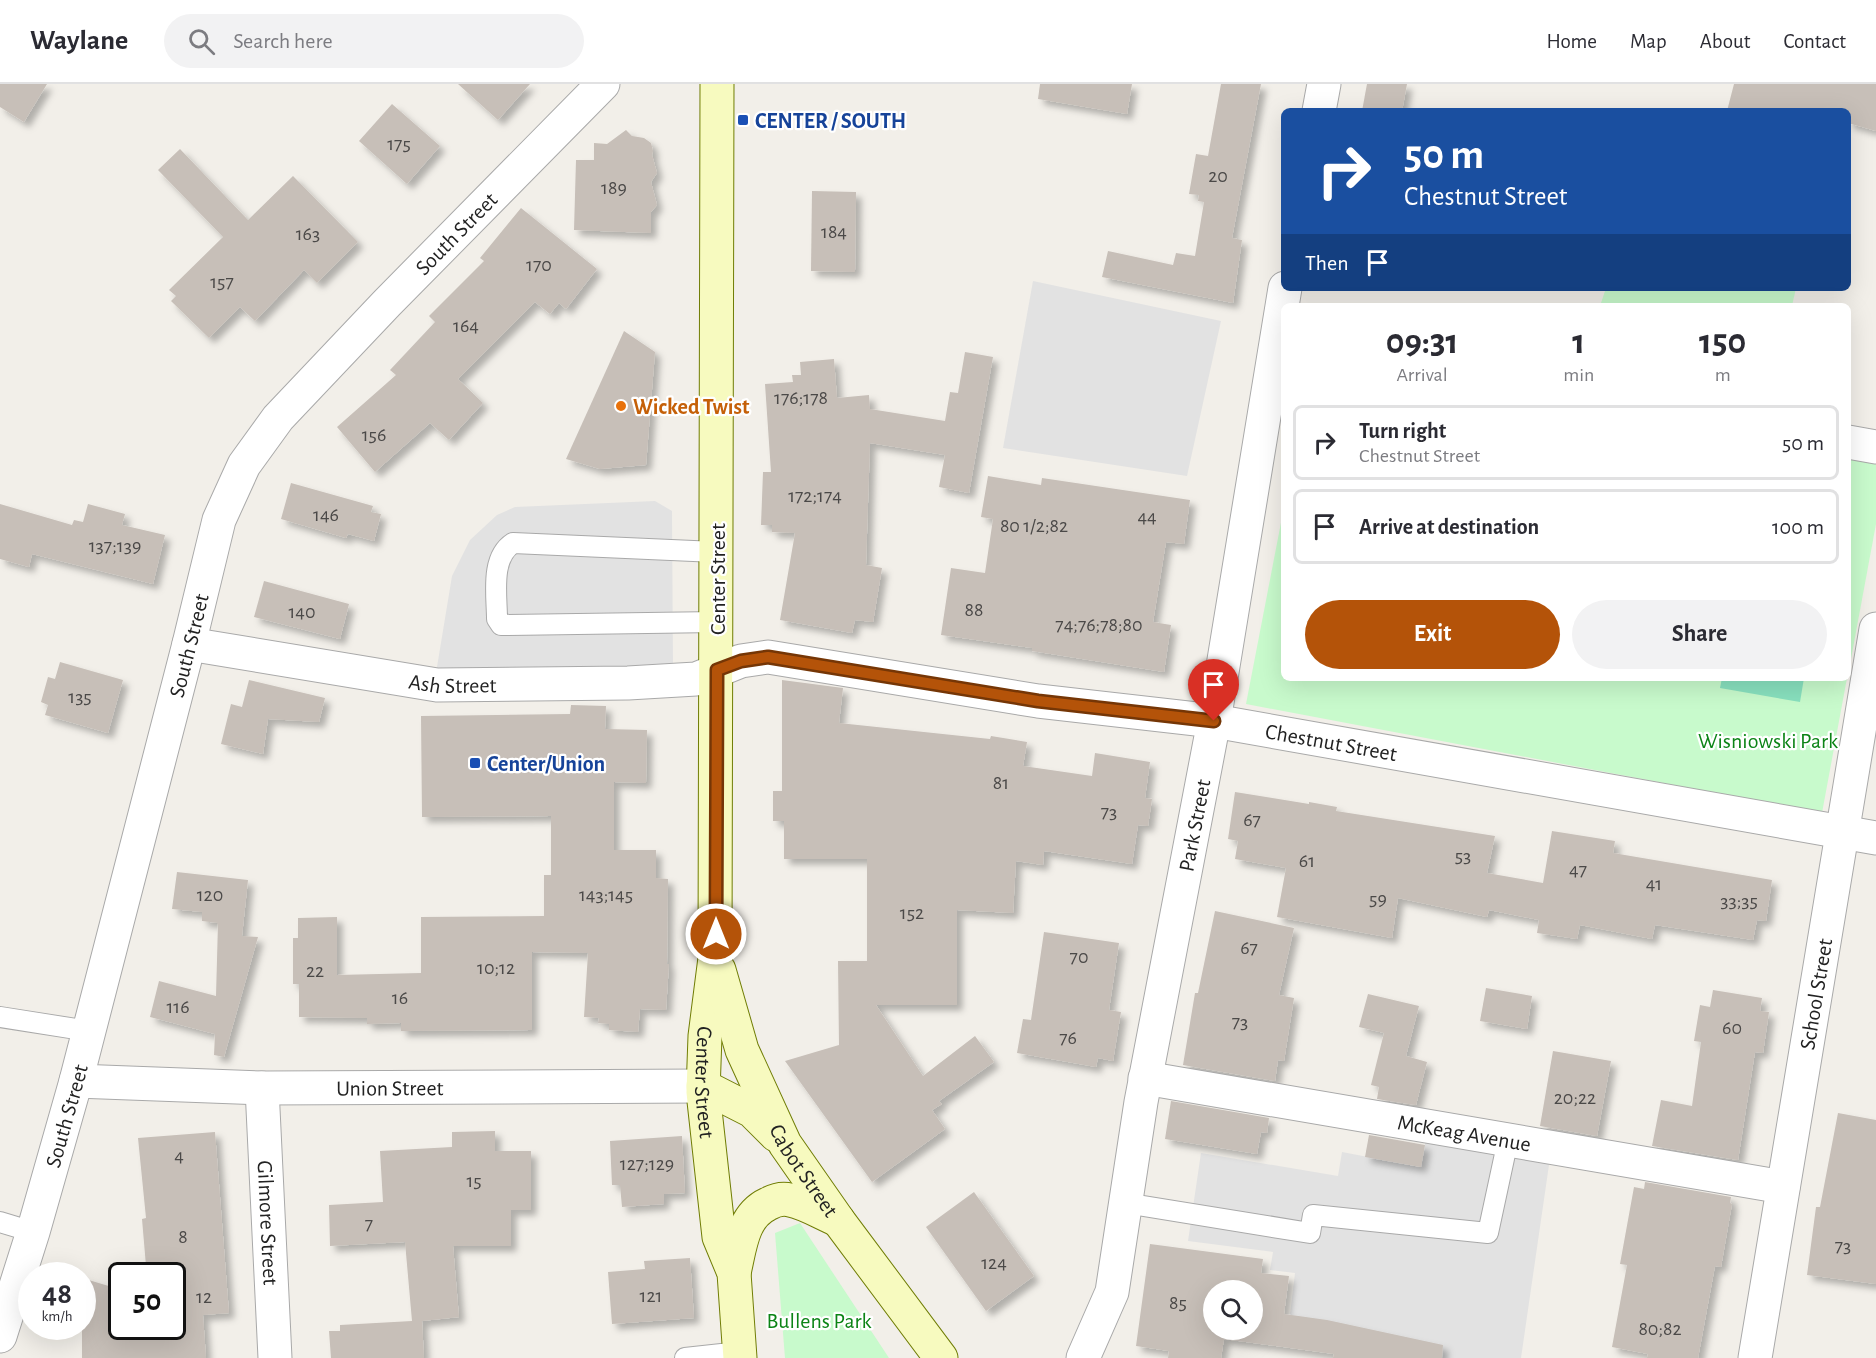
<!DOCTYPE html>
<html lang="en">
<head>
<meta charset="utf-8">
<style>
	body { margin:0; font-family:"Alegreya Sans",sans-serif; background:#f2f2f3; color:#2b2b33; height:100vh; display:flex; flex-direction:column; font-size:22px; white-space:nowrap }
	* { box-sizing:border-box; margin:0 }
	p { font-size:20px; color:#7c7c81 }
	.icon { flex:none; width:33px; height:33px; fill:none; stroke:currentColor; stroke-width:2; stroke-linecap:round; stroke-linejoin:round }
	.map { position:relative; flex:1; overflow:hidden }
	.details { position:absolute; left:1281px; top:219px; width:570px; height:378px; display:flex; flex-direction:column; background:#fff; border-radius:9px; box-shadow:0 6px 24px #0002 }
	.details>* { flex:none }
	.hud { position:absolute; left:1281px; top:24px; width:570px; height:183px; border-radius:9px; box-shadow:0 6px 24px #0002; background:#1a4fa0; color:#fff; overflow:hidden }
	.fabs { position:absolute; left:1203px; top:1196px; display:grid; gap:12px }
	.fabs a { display:grid; place-items:center; width:60px; height:60px; border-radius:50%; background:#fff; box-shadow:0 6px 24px #0002; font-size:30px }
	.speed { position:absolute; left:18px; top:1178px; display:flex; gap:12px; font-size:30px; font-weight:700; text-align:center }
	.speed>* { display:grid; place-content:center; width:78px; height:78px; border-radius:50%; background:#fff; box-shadow:0 6px 24px #0002; line-height:1 }
	.speed small { font-size:15px; font-weight:400 }
	.speed .limit { border:3px solid #111; border-radius:9px; background:#fff; color:#111 }
	.pin { position:absolute; display:grid; place-items:center; width:51px; height:51px; color:#fff; margin:-62px -26px; border-radius:50% 50% 50% 0; rotate:-45deg; box-shadow:0 0 6px #0007 }
	.pin .icon { rotate:45deg }
	.me { position:absolute; width:66px; margin:-33px; rotate:0deg; stroke-linejoin:round; filter:drop-shadow(0 0 4px #0008) }
	.turn { display:flex; align-items:center; gap:21px; height:126px; padding:0 24px; font-size:27px }
	.turn .icon { width:78px; height:78px; stroke-width:2.5 }
	.turn b { display:block; font-size:42px; line-height:51px }
	.then { display:flex; align-items:center; height:57px; padding:0 24px; background:#0003; gap:12px; font-size:22px }
	.eta { display:flex; justify-content:space-evenly; align-items:center; height:102px; text-align:center }
	.eta b { font-size:36px; font-weight:600; line-height:42px }
	.primary-button { display:flex; gap:12px; margin-top:auto; padding:12px 24px }
	.primary-button a { flex:1; height:69px; border-radius:36px; background:#b45309; color:#fff; font-size:24px; font-weight:600; line-height:69px; text-align:center }
	.primary-button a+a { background:#f2f2f3; color:#2b2b33 }
	ul { padding:0; list-style:none }
	li { display:flex; align-items:center; gap:18px; height:75px; margin:0 12px 9px; padding:0 12px; border:3px solid #e1e1e2; border-radius:9px }
	li div { flex:1 }
	li b { display:block; font-size:22px }
	li em { font-style:normal }
	header { display:flex; align-items:center; gap:36px; box-sizing:border-box; height:84px; padding:0 30px; background:#fff; border-bottom:2px solid #e1e1e2 }
	header strong { font-size:28px }
	nav { display:flex; gap:33px; margin-inline-start:auto; font-size:21px }
	.search { width:420px; height:54px; background:#f2f2f3; display:flex; align-items:center; gap:15px; box-sizing:border-box; padding:0 21px; border-radius:33px; color:#7c7c81; font-size:22px }
	.map>svg:first-child { display:block }
	.park { fill:#c8facc }
	.pitch { fill:#88e0be }
	.parking { fill:#e2e2e2 }
	.building { fill:#c7bfb8; fill-rule:evenodd; filter:url(#shadow) }
	.lines { fill:none; stroke-linecap:round; stroke-linejoin:round }
	.service-casing { stroke:#a9a9a9; stroke-width:22 }
	.minor-casing { stroke:#a9a9a9; stroke-width:35 }
	.tertiary-casing { stroke:#a9a9a9; stroke-width:35 }
	.secondary-casing { stroke:#707d05; stroke-width:35 }
	.service { stroke:#fff; stroke-width:20 }
	.minor { stroke:#fff; stroke-width:33 }
	.tertiary { stroke:#fff; stroke-width:33 }
	.secondary { stroke:#f7fabf; stroke-width:33 }
	.route-casing { stroke:#753606; stroke-width:15 }
	.route { stroke:#b45309; stroke-width:10 }
	.transit-dot { fill:#1a4fb4; stroke:#fff; stroke-width:2 }
	.food-dot { fill:#e8710a; stroke:#fff; stroke-width:2 }
	.labels { text-anchor:middle; stroke-width:4.5; stroke-linejoin:round; paint-order:stroke }
	.number-label { font-size:20px; fill:#4b4948 }
	.transit-label { font-size:22px; font-weight:bold; fill:#164399; stroke:#fff; text-anchor:start }
	.street-label { font-size:22px; fill:#222; stroke:#fff }
	.food-label { font-size:22px; font-weight:bold; fill:#c56008; stroke:#fff; text-anchor:start }
	.park-label { font-size:22px; fill:#0c8416; stroke:#fff }
</style>
</head>
<body>
<header>
<strong>Waylane</strong>
<div class="search"><svg class="icon" aria-label="search" viewBox="0 0 24 24"><circle cx="10" cy="10" r="6"/><path d="M15 15l6 6"/></svg>Search here</div>
<nav><a>Home</a><a>Map</a><a>About</a><a>Contact</a></nav>
</header>
<div class="map">
<svg width="1876" height="1274" viewBox="0 0 1876 1274">
	<defs>
		<filter id="shadow"><feDropShadow dx="5.5" dy="5.5" stdDeviation="3" flood-color="#0004"/></filter>
	</defs>
	<rect width="100%" height="100%" fill="#f2efe9"/>
	<g class="park">
		<path d="M 1606,204 L 1796,204 L 1792,222 L 1600,222 Z"/>
		<path d="M 1848,370 L 1876,377 L 1876,440 L 1848,591 Z"/>
		<path d="M 1284,423 L 1284,594 L 1847,594 L 1822,729 L 1246,620 Z"/>
		<path d="M 800,1139 L 889,1274 L 785,1274 L 775,1149 Z"/>
	</g>
	<path class="pitch" d="M 1722,594 L 1804,594 L 1800,618 L 1720,604 Z"/>
	<g class="parking">
		<path d="M 1033,197 L 1221,237 L 1187,392 L 1003,364 Z"/>
		<path d="M 655,417 L 672,427 L 673,586 L 436,589 L 452,492 L 470,456 L 497,431 L 515,423 Z"/>
		<path d="M 1426,1056 L 1550,1074 L 1521,1274 L 1420,1274 L 1290,1231 L 1295,1189 L 1270,1186 L 1273,1168 L 1188,1157 L 1201,1069 L 1338,1092 L 1342,1068 L 1420,1083 Z"/>
	</g>
	<g class="building">
		<path d="M 0,0 L 47,0 L 24,38 L 0,23 Z"/>
		<path d="M 458,0 L 530,0 L 498,36 Z"/>
		<path d="M 1040,0 L 1132,0 L 1127,30 L 1038,15 Z"/>
		<path d="M 1221,0 L 1261,0 L 1232,154 L 1242,156 L 1233,219 L 1102,193 L 1108,167 L 1173,181 L 1176,169 L 1195,172 L 1204,118 L 1198,117 L 1199,111 L 1189,110 L 1196,70 L 1208,72 Z"/>
		<path d="M 1367,0 L 1407,0 L 1402,27 L 1362,27 Z"/>
		<path d="M 1734,0 L 1876,0 L 1876,47 L 1848,39 L 1848,27 L 1727,27 Z"/>
		<path d="M 392,20 L 440,62 L 407,100 L 359,57 Z"/>
		<path d="M 626,46 L 632,52 L 644,54 L 651,59 L 653,67 L 652,71 L 657,89 L 651,98 L 657,121 L 651,128 L 651,149 L 574,146 L 576,76 L 594,76 L 594,59 L 607,60 Z"/>
		<path d="M 180,65 L 248,136 L 293,92 L 358,158 L 317,199 L 304,186 L 255,237 L 240,223 L 209,254 L 171,217 L 176,212 L 169,206 L 223,153 L 158,86 Z"/>
		<path d="M 812,107 L 856,108 L 855,188 L 811,187 Z"/>
		<path d="M 521,124 L 597,185 L 566,225 L 559,219 L 550,230 L 535,218 L 458,295 L 483,319 L 449,356 L 430,339 L 375,388 L 337,343 L 396,291 L 390,286 L 435,238 L 429,232 L 484,177 L 480,174 Z"/>
		<path d="M 624,247 L 655,268 L 646,381 L 600,385 L 566,375 Z"/>
		<path d="M 965,268 L 993,273 L 969,409 L 939,403 L 945,371 L 870,359 L 866,481 L 882,484 L 873,538 L 855,536 L 852,549 L 780,536 L 795,449 L 772,448 L 772,441 L 761,441 L 763,388 L 771,388 L 765,300 L 793,298 L 792,291 L 801,291 L 800,278 L 834,275 L 837,314 L 869,311 L 870,325 L 945,337 L 950,308 L 958,309 Z"/>
		<path d="M 988,392 L 1041,401 L 1042,394 L 1190,416 L 1184,460 L 1166,458 L 1153,538 L 1171,541 L 1164,588 L 1032,567 L 1032,564 L 941,551 L 951,484 L 985,489 L 993,435 L 981,433 Z"/>
		<path d="M 291,399 L 373,422 L 371,428 L 381,430 L 374,457 L 348,450 L 346,454 L 281,435 Z"/>
		<path d="M 0,420 L 72,441 L 74,436 L 83,438 L 88,420 L 125,430 L 122,441 L 165,451 L 153,500 L 32,470 L 29,483 L 0,475 Z"/>
		<path d="M 264,497 L 349,520 L 340,555 L 254,533 Z"/>
		<path d="M 60,578 L 123,596 L 108,649 L 45,631 L 48,621 L 41,618 L 48,593 L 55,595 Z"/>
		<path d="M 249,596 L 325,614 L 319,638 L 268,635 L 263,670 L 221,660 L 231,620 L 242,623 Z"/>
		<path d="M 782,596 L 843,604 L 839,639 L 990,655 L 991,652 L 1027,658 L 1023,682 L 1092,692 L 1095,669 L 1150,678 L 1145,714 L 1152,715 L 1148,742 L 1138,741 L 1132,780 L 1044,767 L 1043,781 L 1016,777 L 1013,829 L 957,826 L 957,921 L 876,921 L 923,992 L 975,952 L 994,978 L 939,1017 L 942,1020 L 932,1026 L 945,1045 L 872,1098 L 785,977 L 839,961 L 838,877 L 867,877 L 867,775 L 784,775 L 784,737 L 773,737 L 773,707 L 782,707 Z"/>
		<path d="M 571,621 L 606,622 L 605,645 L 647,646 L 646,699 L 614,698 L 614,766 L 656,766 L 656,794 L 668,795 L 667,880 L 669,880 L 666,926 L 640,925 L 638,948 L 609,946 L 609,940 L 598,939 L 599,934 L 584,933 L 588,869 L 532,868 L 532,946 L 401,947 L 401,939 L 367,940 L 367,934 L 299,933 L 299,900 L 293,900 L 293,854 L 298,854 L 298,834 L 337,833 L 337,891 L 421,889 L 421,833 L 544,832 L 544,791 L 551,791 L 551,732 L 422,733 L 421,632 L 570,630 Z"/>
		<path d="M 1235,708 L 1309,720 L 1309,718 L 1337,723 L 1336,727 L 1495,752 L 1487,789 L 1543,799 L 1552,747 L 1615,757 L 1613,769 L 1772,796 L 1766,837 L 1757,836 L 1753,856 L 1655,841 L 1652,855 L 1580,841 L 1577,855 L 1537,849 L 1539,836 L 1489,826 L 1487,833 L 1398,814 L 1392,854 L 1277,833 L 1286,784 L 1235,775 L 1238,757 L 1228,755 Z"/>
		<path d="M 177,788 L 248,796 L 242,852 L 258,853 L 224,973 L 214,971 L 215,950 L 150,933 L 159,897 L 216,912 L 218,839 L 202,837 L 202,828 L 172,825 Z"/>
		<path d="M 1215,827 L 1294,844 L 1279,911 L 1294,914 L 1284,977 L 1278,976 L 1275,997 L 1183,981 L 1195,909 L 1198,909 Z"/>
		<path d="M 1044,848 L 1119,859 L 1109,926 L 1121,928 L 1113,977 L 1098,974 L 1096,983 L 1017,969 L 1023,935 L 1031,936 Z"/>
		<path d="M 1486,904 L 1532,912 L 1527,945 L 1480,937 Z"/>
		<path d="M 1713,906 L 1762,914 L 1760,927 L 1769,928 L 1763,969 L 1755,968 L 1738,1076 L 1652,1062 L 1661,1016 L 1692,1022 L 1701,958 L 1694,957 L 1700,921 L 1710,923 Z"/>
		<path d="M 1368,910 L 1419,922 L 1406,972 L 1427,978 L 1416,1021 L 1377,1015 L 1379,1003 L 1371,1001 L 1384,949 L 1359,943 Z"/>
		<path d="M 1553,967 L 1611,977 L 1597,1052 L 1540,1042 Z"/>
		<path d="M 1171,1017 L 1269,1034 L 1267,1049 L 1261,1048 L 1257,1070 L 1165,1055 Z"/>
		<path d="M 1838,1029 L 1876,1036 L 1876,1200 L 1807,1191 L 1816,1123 L 1820,1123 Z"/>
		<path d="M 495,1047 L 495,1067 L 531,1067 L 531,1126 L 511,1126 L 511,1162 L 453,1162 L 459,1233 L 422,1237 L 424,1274 L 331,1274 L 329,1247 L 340,1247 L 340,1241 L 412,1237 L 405,1158 L 330,1162 L 329,1121 L 383,1118 L 380,1067 L 452,1063 L 452,1048 Z"/>
		<path d="M 215,1048 L 229,1229 L 203,1231 L 206,1274 L 82,1274 L 82,1194 L 122,1206 L 122,1242 L 172,1242 L 172,1233 L 181,1232 L 177,1179 L 146,1182 L 142,1135 L 146,1134 L 138,1054 Z"/>
		<path d="M 1369,1051 L 1425,1061 L 1421,1083 L 1365,1073 Z"/>
		<path d="M 682,1052 L 685,1109 L 664,1110 L 664,1120 L 622,1123 L 620,1101 L 612,1101 L 610,1057 Z"/>
		<path d="M 1645,1098 L 1731,1113 L 1730,1119 L 1732,1120 L 1721,1183 L 1715,1182 L 1698,1274 L 1647,1274 L 1648,1270 L 1612,1263 L 1627,1181 L 1620,1180 L 1634,1103 L 1644,1105 Z"/>
		<path d="M 974,1108 L 1034,1192 L 986,1227 L 926,1143 Z"/>
		<path d="M 1150,1160 L 1263,1175 L 1261,1189 L 1289,1192 L 1284,1230 L 1327,1236 L 1443,1261 L 1442,1274 L 1333,1274 L 1334,1270 L 1224,1255 L 1221,1274 L 1168,1274 L 1169,1267 L 1136,1262 ZM 1214,1206 L 1252,1206 L 1252,1245 L 1214,1245 Z"/>
		<path d="M 690,1174 L 694,1234 L 612,1240 L 608,1188 L 645,1185 L 644,1177 Z"/>
	</g>
	<g class="lines">
		<defs>
			<g id="service">
				<path d="M 716,468 L 513,459 C 490,474 497,511 497,535 L 501,541 L 717,538"/>
				<path d="M 0,933 L 89,947"/>
				<path d="M 1125,1119 L 1310,1149 L 1313,1131 L 1488,1149 L 1508,1056"/>
				<path d="M 0,1138 L 33,1148"/>
				<path d="M 685,1274 L 740,1268"/>
			</g>
			<g id="minor">
				<path d="M 1319,27 L 1324,0"/>
				<path d="M 1848,358 L 1876,363"/>
				<path id="s1" d="M 189,560 L 437,601 L 628,599 L 696,595 L 741,577 L 768,573 L 1038,617 L 1214,637 L 1876,754"/>
				<path id="s2" d="M 1145,994 L 1783,1103"/>
				<path id="s3" d="M 76,997 L 262,1004 L 703,1002"/>
				<path id="s4" d="M 262,1004 L 275,1274"/>
				<path id="s5" d="M 1083,1274 L 1112,1208 L 1141,1018 L 1214,637 L 1285,204"/>
				<path id="s6" d="M 1755,1274 L 1876,545"/>
			</g>
			<g id="tertiary">
				<path id="s7" d="M 0,1252 L 33,1148 L 76,997 L 189,560 L 219,436 L 244,381 L 278,334 L 387,219 L 603,0"/>
			</g>
			<g id="secondary">
				<path id="s8" d="M 717,0 L 715,874 L 705,952 L 703,1008 L 719,1153 L 734,1189 L 740,1274"/>
				<path id="s9" d="M 719,886 L 742,966 L 785,1060 L 838,1136 L 941,1274"/>
				<path d="M 703,1002 L 752,1027 L 776,1051"/>
				<path d="M 734,1189 C 740,1164 742,1132 768,1120 C 775,1116 782,1114 790,1116 C 806,1119 823,1130 838,1136"/>
			</g>
		</defs>
		<use href="#service" class="service-casing"/>
		<use href="#minor" class="minor-casing"/>
		<use href="#tertiary" class="tertiary-casing"/>
		<use href="#secondary" class="secondary-casing"/>
		<use href="#service" class="service"/>
		<use href="#minor" class="minor"/>
		<use href="#tertiary" class="tertiary"/>
		<use href="#secondary" class="secondary"/>
	</g>
	<g class="lines">
		<defs>
			<path id="route" d="M 716,850 L 717,586 L 741,577 L 768,573 L 1038,617 L 1214,637"/>
		</defs>
		<use href="#route" class="route-casing"/>
		<use href="#route" class="route"/>
	</g>
	<g class="transit-dot">
		<rect x="737" y="30" width="12" height="12" rx="3"/>
		<rect x="469" y="673" width="12" height="12" rx="3"/>
	</g>
	<circle class="food-dot" cx="621" cy="322" r="6"/>
	<g class="labels">
		<g class="number-label">
			<text x="399" y="66">175</text>
			<text x="1218" y="98">20</text>
			<text x="614" y="110">189</text>
			<text x="834" y="154">184</text>
			<text x="308" y="156">163</text>
			<text x="539" y="187">170</text>
			<text x="222" y="204">157</text>
			<text x="466" y="248">164</text>
			<text x="801" y="320">176;178</text>
			<text x="374" y="357">156</text>
			<text x="815" y="418">172;174</text>
			<text x="326" y="437">146</text>
			<text x="1147" y="439">44</text>
			<text x="1034" y="448">80 1/2;82</text>
			<text x="115" y="468">137;139</text>
			<text x="974" y="532">88</text>
			<text x="302" y="534">140</text>
			<text x="1099" y="547">74;76;78;80</text>
			<text x="80" y="619">135</text>
			<text x="1001" y="705">81</text>
			<text x="1109" y="734">73</text>
			<text x="1252" y="742">67</text>
			<text x="1463" y="778">53</text>
			<text x="1307" y="783">61</text>
			<text x="1578" y="792">47</text>
			<text x="1654" y="806">41</text>
			<text x="210" y="817">120</text>
			<text x="606" y="817">143;145</text>
			<text x="1378" y="821">59</text>
			<text x="1739" y="823">33;35</text>
			<text x="912" y="835">152</text>
			<text x="1249" y="870">67</text>
			<text x="1079" y="879">70</text>
			<text x="496" y="890">10;12</text>
			<text x="315" y="893">22</text>
			<text x="400" y="920">16</text>
			<text x="178" y="929">116</text>
			<text x="1240" y="944">73</text>
			<text x="1732" y="950">60</text>
			<text x="1068" y="960">76</text>
			<text x="1575" y="1020">20;22</text>
			<text x="179" y="1078">4</text>
			<text x="647" y="1086">127;129</text>
			<text x="474" y="1103">15</text>
			<text x="369" y="1146">7</text>
			<text x="183" y="1159">8</text>
			<text x="1843" y="1168">73</text>
			<text x="994" y="1185">124</text>
			<text x="651" y="1218">121</text>
			<text x="204" y="1219">12</text>
			<text x="1178" y="1225">85</text>
			<text x="1660" y="1251">80;82</text>
		</g>
		<g class="transit-label">
			<text x="755" y="44">CENTER / SOUTH</text>
			<text x="487" y="687">Center/Union</text>
		</g>
		<g class="street-label">
			<text dy="8" stroke="none"><textPath href="#s7" startOffset="1220">South Street</textPath></text>
			<text transform="translate(717 495) rotate(-90)" y="8">Center Street</text>
			<text dy="8" stroke="none"><textPath href="#s7" startOffset="716">South Street</textPath></text>
			<text dy="8" stroke="none"><textPath href="#s1" startOffset="267">Ash Street</textPath></text>
			<text dy="8" stroke="none"><textPath href="#s1" startOffset="1156">Chestnut Street</textPath></text>
			<text dy="8" stroke="none"><textPath href="#s5" startOffset="546">Park Street</textPath></text>
			<text dy="8" stroke="none"><textPath href="#s6" startOffset="369">School Street</textPath></text>
			<text dy="8" stroke="none"><textPath href="#s8" startOffset="999">Center Street</textPath></text>
			<text dy="8" stroke="none"><textPath href="#s3" startOffset="314">Union Street</textPath></text>
			<text dy="8" stroke="none"><textPath href="#s7" startOffset="230">South Street</textPath></text>
			<text dy="8" stroke="none"><textPath href="#s2" startOffset="324">McKeag Avenue</textPath></text>
			<text dy="8" stroke="none"><textPath href="#s9" startOffset="219">Cabot Street</textPath></text>
			<text dy="8" stroke="none"><textPath href="#s4" startOffset="135">Gilmore Street</textPath></text>
		</g>
		<g class="food-label">
			<text x="633" y="330">Wicked Twist</text>
		</g>
		<g class="park-label">
			<text x="1768" y="664">Wisniowski Park</text>
			<text x="819" y="1244">Bullens Park</text>
		</g>
	</g>
</svg>
<div class="fabs">
<a><svg class="icon" aria-label="search" viewBox="0 0 24 24"><circle cx="10" cy="10" r="6"/><path d="M15 15l6 6"/></svg></a>
</div>
<div class="speed"><div>48<small>km/h</small></div><div class="limit">50</div></div>
<div class="pin" style="left:1214px;top:637px;background:#d93025"><svg class="icon" aria-label="arrive" viewBox="0 0 24 24"><path d="M6 21V4h12l-3 4 3 4H6"/></svg></div>
<svg class="me" style="left:716px;top:850px" viewBox="-20 -20 40 40"><circle r="17" fill="#b45309" stroke="#fff" stroke-width="3"/><path d="M0-11L8 9 0 5-8 9z" fill="#fff"/></svg>
<div class="hud">
<div class="turn"><svg class="icon" aria-label="right" viewBox="0 0 24 24"><path d="M7 20v-9h11M14 6l5 5-5 5"/></svg><div><b>50 m</b>Chestnut Street</div></div>
<div class="then">Then<svg class="icon" aria-label="arrive" viewBox="0 0 24 24"><path d="M6 21V4h12l-3 4 3 4H6"/></svg></div>
</div>
<section class="details">
<div class="eta">
<div><b>09:31</b><p>Arrival</p></div>
<div><b>1</b><p>min</p></div>
<div><b>150</b><p>m</p></div>
</div>
<ul>
<li><svg class="icon" aria-label="right" viewBox="0 0 24 24"><path d="M7 20v-9h11M14 6l5 5-5 5"/></svg><div><b>Turn right</b><p>Chestnut Street</p></div><em>50 m</em></li>
<li><svg class="icon" aria-label="arrive" viewBox="0 0 24 24"><path d="M6 21V4h12l-3 4 3 4H6"/></svg><div><b>Arrive at destination</b></div><em>100 m</em></li>
</ul>
<div class="primary-button"><a>Exit</a><a>Share</a></div>
</section>
</div>
</body>
</html>
